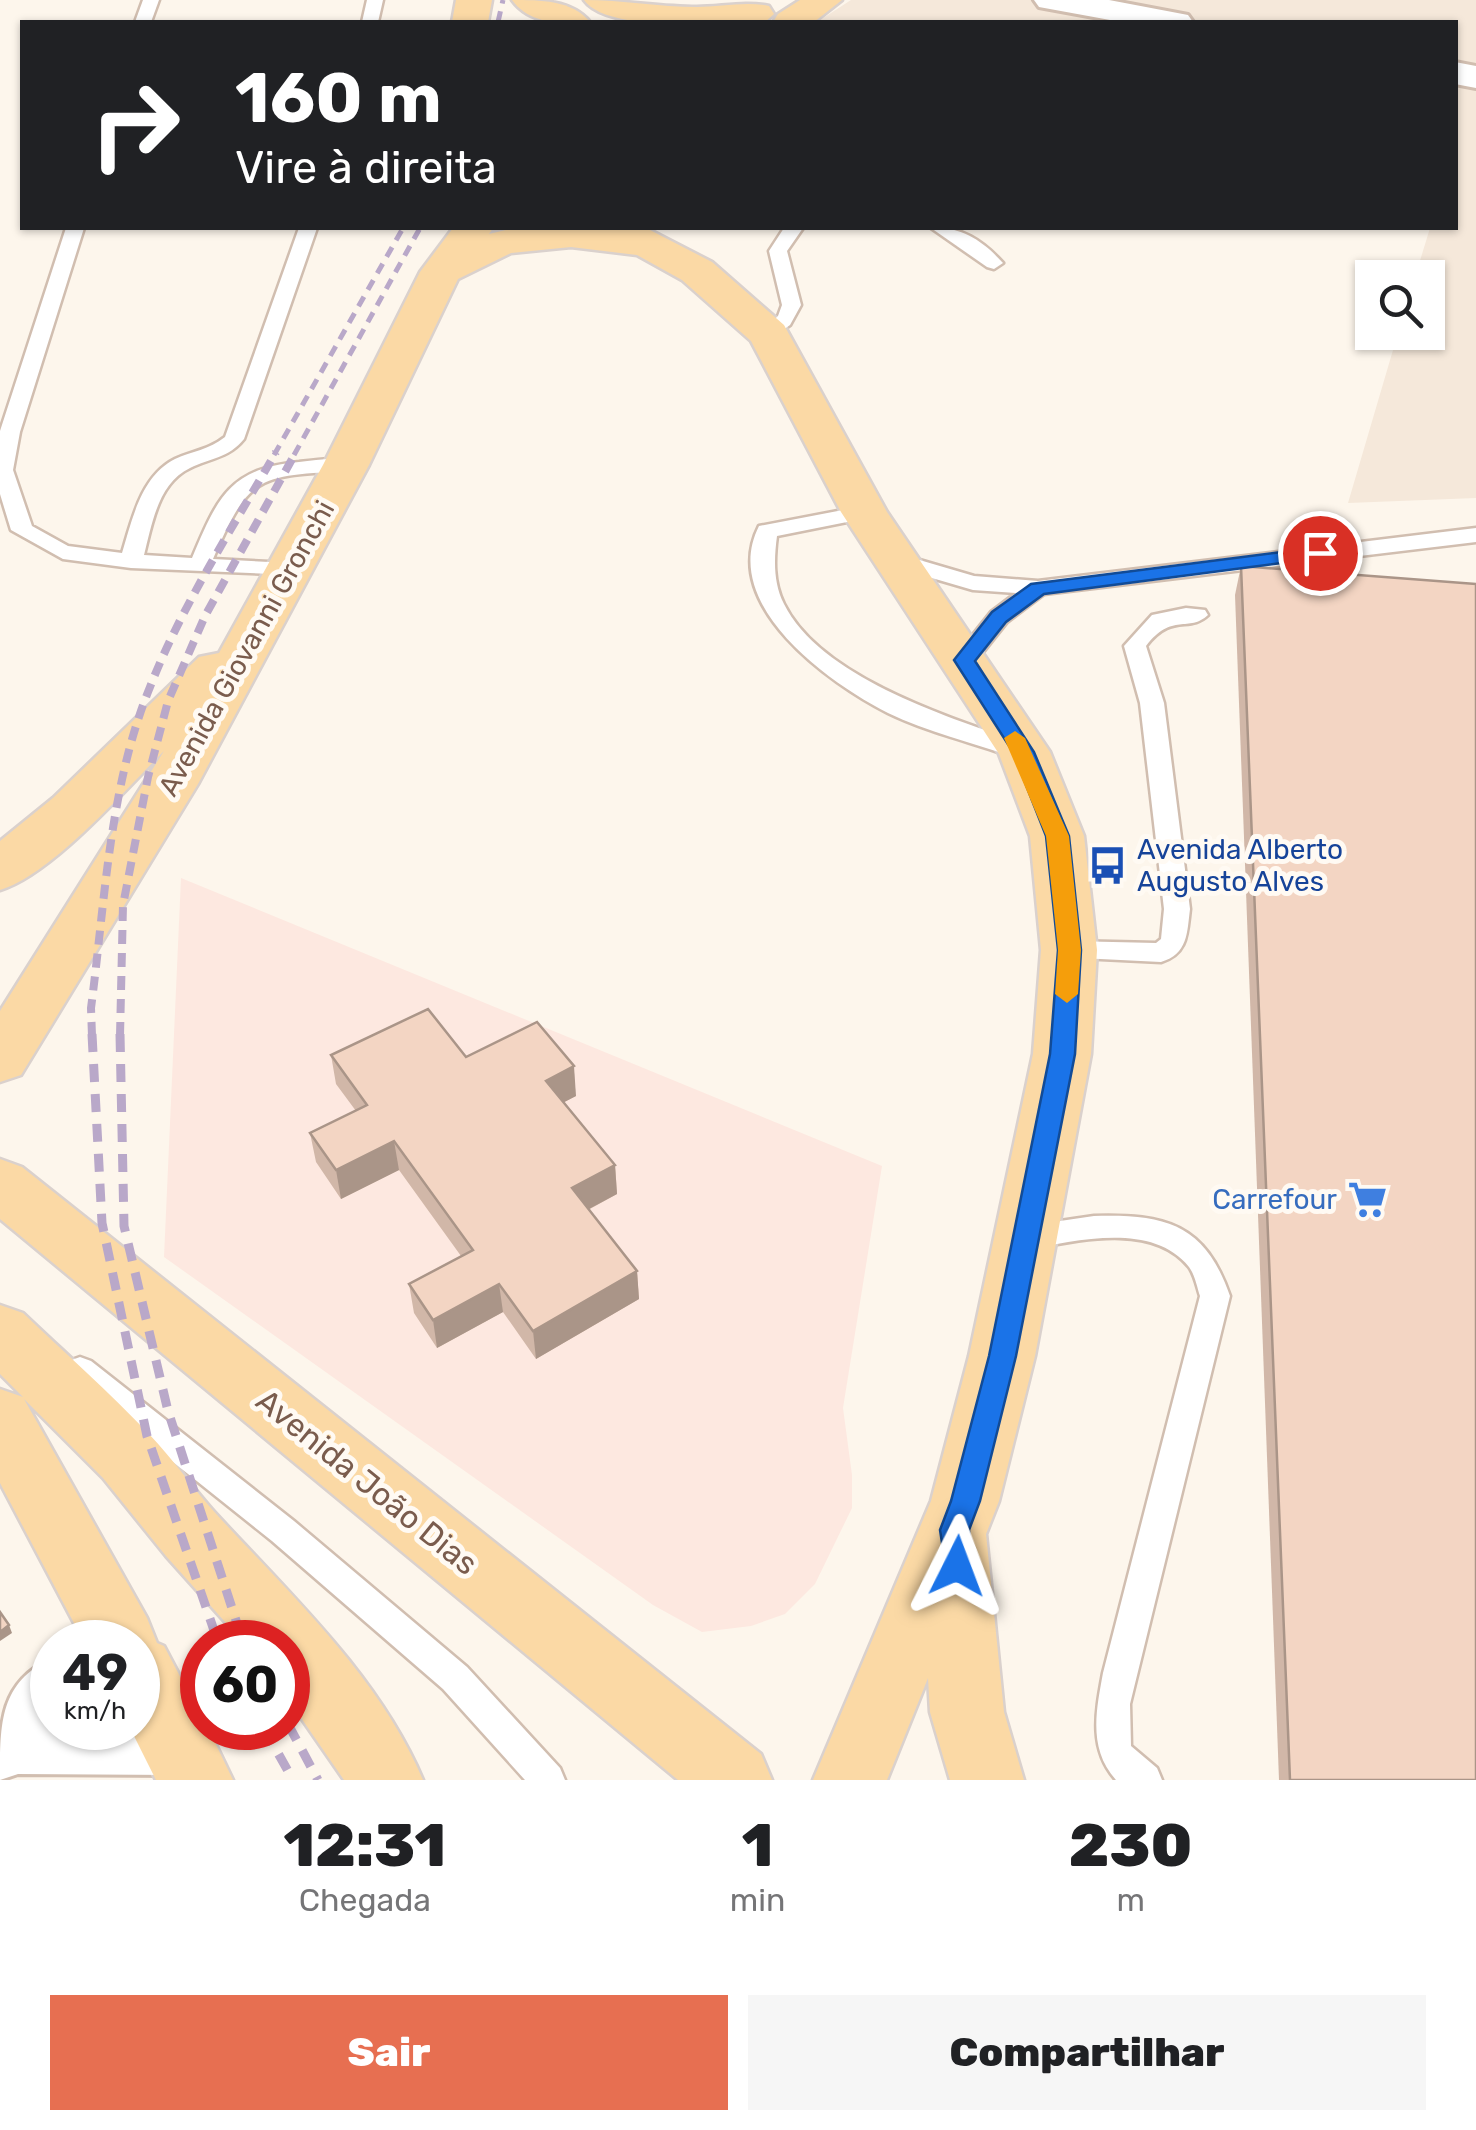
<!DOCTYPE html>
<html lang="pt">
<head>
<meta charset="utf-8">
<style>
	body { margin:0; font-family:Rubik,sans-serif; background:#f6f6f6; color:#202124; height:100vh; display:flex; flex-direction:column; font-size:38px; white-space:nowrap }
	* { box-sizing:border-box; margin:0 }
	p { font-size:32px; color:#757577 }
	.icon { flex:none; width:55px; height:55px; fill:none; stroke:currentColor; stroke-width:2; stroke-linecap:round; stroke-linejoin:round }
	.map { position:relative; height:1780px; overflow:hidden }
	.panel { display:flex; flex-direction:column; background:#fff; flex:1 }
	.panel>* { flex:none }
	.hud { position:absolute; left:20px; top:20px; width:1438px; height:210px; border-radius:0px; box-shadow:0 2px 8px #0004; background:#202124; color:#fff; overflow:hidden }
	.controls { position:absolute; left:1355px; top:260px; display:grid; gap:20px }
	.controls a { display:grid; place-items:center; width:90px; height:90px; border-radius:0px; background:#fff; box-shadow:0 2px 8px #0004; font-size:50px }
	.speed { position:absolute; left:30px; top:1620px; display:flex; gap:20px; font-size:50px; font-weight:700; text-align:center }
	.speed>* { display:grid; place-content:center; width:130px; height:130px; border-radius:50%; background:#fff; box-shadow:0 2px 8px #0004; line-height:1 }
	.speed small { font-size:25px; font-weight:400 }
	.speed .limit { border:15px solid #d22; background:#fff; color:#111 }
	.pin { position:absolute; display:grid; place-items:center; width:85px; height:85px; color:#fff; margin:-42px; border:5px solid #fff; border-radius:50%; box-shadow:0 2px 10px #0007 }
	.me { position:absolute; width:110px; margin:-55px; rotate:3deg; stroke-linejoin:round; filter:drop-shadow(0 0 8px #0008) }
	.turn { display:flex; align-items:center; gap:35px; height:210px; padding:0 50px; font-size:45px }
	.turn .icon { width:130px; height:130px; stroke-width:2.5 }
	.turn b { display:block; font-size:70px; line-height:85px }
	.eta { display:flex; justify-content:space-evenly; align-items:center; height:170px; text-align:center }
	.eta b { font-size:60px; font-weight:800; line-height:70px }
	.cta { display:flex; gap:20px; margin-top:auto; padding:20px 50px }
	.cta a { flex:1; height:115px; border-radius:0px; background:#e76f51; color:#fff; font-size:40px; font-weight:800; line-height:115px; text-align:center }
	.cta a+a { background:#f6f6f6; color:#202124 }
	.map>svg:first-child { display:block }
	.residential { fill:#f5e8da }
	.commercial { fill:#fde8e0 }
	.lines { fill:none; stroke-linecap:round; stroke-linejoin:round }
	.service-casing { stroke:#d1beb0; stroke-width:5 }
	.minor-casing { stroke:#d1beb0; stroke-width:6 }
	.primary-casing { stroke:#dad1cd; stroke-width:5 }
	.service { fill:#fff; fill-rule:evenodd }
	.minor { fill:#fff; fill-rule:evenodd }
	.primary { fill:#fbd9a5; fill-rule:evenodd }
	.rail-far2 { stroke:#b9a8c9; stroke-width:5; stroke-dasharray:11 8; stroke-linecap:butt }
	.rail-far1 { stroke:#b9a8c9; stroke-width:8; stroke-dasharray:14 9; stroke-linecap:butt }
	.rail { stroke:#b9a8c9; stroke-width:9; stroke-dasharray:18 12; stroke-linecap:butt }
	.wall { fill:#d1b7a8 }
	.shaded-wall { fill:#aa9588 }
	.building { fill:#f3d5c3; stroke:#aa9588; stroke-width:2.5 }
	.route { fill:#1a73e8; stroke:#114b97; stroke-width:2.5 }
	.slow { fill:#f59e0b }
	.labels { text-anchor:middle; stroke-width:10; stroke-linejoin:round; paint-order:stroke }
	.street-label { font-size:28px; fill:#7a5c4d; stroke:#fffaf3 }
	.transit-label { font-size:28px; fill:#164399; stroke:#fffaf3; text-anchor:start }
	.shop-label { font-size:28px; fill:#366cbe; stroke:#fffaf3; text-anchor:end }
	.near-street-label { font-size:32px; fill:#7a5c4d; stroke:#fffaf3 }
</style>
</head>
<body>
<div class="map">
<svg width="1476" height="1780" viewBox="0 0 1476 1780">
	<rect width="100%" height="100%" fill="#fdf6ec"/>
	<path class="residential" d="M 851,0 L 1476,0 L 1476,498 L 1348,503 L 1398,333 L 1428,332 L 1428,278 L 1415,277 L 1430,228 L 1455,228 L 1455,22 L 817,22 Z"/>
	<path class="commercial" d="M 181,878 L 882,1166 L 843,1408 L 852,1475 L 852,1508 L 815,1584 L 785,1614 L 751,1626 L 702,1632 L 653,1605 L 164,1257 Z"/>
	<g class="lines">
		<defs>
			<g id="service">
				<path d="M 143,0 L 159,0 L 151,22 L 135,22 Z"/>
				<path d="M 367,0 L 383,0 L 378,22 L 362,22 Z"/>
				<path d="M 66,228 L 84,228 L 20,432 L 13,470 L 32,526 L 68,546 L 122,553 C 132,520 141,476 175,459 C 192,451 209,450 225,437 L 299,228 L 317,228 L 244,439 C 229,458 210,458 190,468 C 158,483 152,524 144,555 L 192,558 C 217,499 229,468 299,462 C 316,460 336,457 353,461 L 356,465 L 353,469 L 346,471 C 258,476 249,475 213,559 L 289,563 L 300,570 L 297,575 L 131,568 L 63,559 L 11,530 L 0,494 L 0,431 Z"/>
				<path d="M 784,228 L 803,228 L 787,251 L 801,305 L 790,325 L 769,340 L 759,334 L 778,316 L 782,305 L 769,251 Z"/>
				<path d="M 931,228 C 961,226 983,241 1003,263 L 994,269 L 987,267 Z"/>
				<path d="M 864,506 L 875,512 L 872,517 L 777,536 C 774,559 773,582 784,604 C 821,679 956,720 1029,745 L 1033,751 L 1029,757 L 1013,757 C 971,742 927,732 888,713 C 829,683 719,605 759,526 Z"/>
				<path d="M 1476,528 L 1476,542 L 1044,594 L 1007,622 L 972,666 L 964,668 L 953,661 L 956,656 L 991,612 L 1016,593 L 973,590 L 891,566 L 888,561 L 899,554 L 974,576 L 1038,581 Z"/>
				<path d="M 1186,608 L 1205,610 L 1208,615 C 1189,633 1172,612 1146,646 L 1164,703 L 1190,909 C 1187,933 1188,954 1161,962 L 1060,957 L 1056,950 L 1060,943 L 1069,941 L 1156,943 L 1161,939 L 1164,909 L 1140,703 L 1124,646 L 1152,615 Z"/>
				<path d="M 1094,1216 C 1166,1214 1205,1224 1230,1296 L 1130,1704 L 1131,1746 L 1157,1768 L 1162,1780 L 1116,1780 C 1088,1749 1096,1711 1103,1673 L 1200,1296 C 1197,1287 1195,1275 1189,1267 C 1152,1221 1075,1241 1026,1250 L 1016,1246 L 1012,1238 L 1016,1230 L 1026,1226 Z"/>
				<path d="M 80,1357 L 91,1361 L 294,1521 L 467,1667 L 560,1768 L 565,1780 L 525,1780 L 443,1689 L 272,1541 L 69,1379 L 65,1370 L 69,1361 Z"/>
			</g>
			<g id="minor">
				<path d="M 1034,0 L 1109,0 L 1188,15 L 1193,22 L 1121,22 L 1039,7 Z"/>
				<path d="M 1455,62 L 1476,66 L 1476,88 L 1455,84 Z"/>
				<path d="M 52,1658 L 52,1728 L 138,1728 L 138,1707 L 176,1707 L 201,1717 L 211,1741 L 201,1765 L 176,1775 L 18,1774 L 0,1780 C 0,1721 0,1683 52,1658 Z"/>
			</g>
			<g id="primary">
				<path d="M 456,0 L 492,0 L 488,22 L 452,22 Z"/>
				<path d="M 512,0 C 540,0 572,0 590,22 C 563,24 530,25 512,0 Z"/>
				<path d="M 584,0 C 622,0 659,7 697,7 C 720,7 746,1 769,6 L 774,14 L 765,22 C 725,22 608,34 584,0 Z"/>
				<path d="M 800,0 L 842,0 L 814,22 L 773,22 L 778,14 Z"/>
				<path d="M 453,228 L 493,228 L 489,234 L 514,228 L 646,228 L 712,262 L 784,325 L 887,512 L 1050,752 L 1084,836 L 1097,950 L 1091,1054 L 1035,1356 L 999,1501 L 986,1534 L 1004,1712 L 1024,1780 L 950,1780 L 930,1712 L 928,1678 L 887,1780 L 813,1780 L 931,1501 L 969,1356 L 1033,1054 L 1041,950 L 1030,836 L 999,754 L 841,512 L 751,341 L 682,280 L 637,255 L 571,247 L 511,253 L 458,279 L 369,465 L 198,784 L 21,1075 L 0,1082 L 0,1011 L 164,751 C 124,791 51,875 0,890 L 0,841 L 53,798 L 199,657 L 219,653 L 323,465 L 420,272 Z"/>
				<path d="M 0,1159 L 22,1167 L 761,1754 L 772,1780 L 678,1780 L 0,1219 Z"/>
				<path d="M 0,1305 L 23,1313 C 65,1353 109,1392 149,1434 C 174,1460 194,1490 218,1516 C 292,1596 380,1678 423,1780 L 344,1780 L 288,1699 L 288,1642 L 243,1642 L 166,1556 L 103,1478 L 24,1399 L 147,1618 L 157,1643 L 164,1646 L 202,1718 L 202,1728 L 208,1728 L 233,1780 L 156,1780 L 130,1728 L 138,1728 L 138,1642 L 84,1642 L 0,1483 L 0,1389 L 23,1397 L 0,1374 Z"/>
			</g>
		</defs>
		<use href="#service" class="service-casing"/>
		<use href="#minor" class="minor-casing"/>
		<use href="#primary" class="primary-casing"/>
		<use href="#service" class="service"/>
		<use href="#minor" class="minor"/>
		<use href="#primary" class="primary"/>
		<g class="rail-far2">
			<path d="M 498,22 L 503,0"/>
			<path d="M 274,455 L 403,228"/>
			<path d="M 294,455 L 420,228"/>
		</g>
		<g class="rail-far1">
			<path d="M 92,1036 L 91,1008 C 105,902 109,787 150,687 C 182,605 232,529 276,452"/>
			<path d="M 120,1036 L 123,905 L 148,777 L 168,701 L 205,616 L 296,452"/>
		</g>
		<g class="rail">
			<path d="M 92,1034 L 102,1223 L 147,1436 L 218,1642"/>
			<path d="M 120,1034 L 124,1226 L 168,1411 L 243,1642"/>
			<path d="M 288,1724 L 318,1780"/>
			<path d="M 264,1728 L 293,1780"/>
		</g>
	</g>
	<g class="wall">
		<path d="M 1241,566 L 1476,1780 L 1279,1780 L 1235,595 Z"/>
		<path d="M 331,1055 L 466,1057 L 576,1096 L 564,1102 L 615,1165 L 617,1194 L 588,1210 L 637,1271 L 639,1299 L 536,1359 L 503,1312 L 437,1348 L 414,1313 L 409,1284 L 461,1256 L 399,1170 L 341,1199 L 316,1162 L 310,1133 L 356,1111 L 336,1084 Z"/>
	</g>
	<g class="shaded-wall">
		<path d="M 574,1066 L 576,1096 L 549,1110 L 546,1081 Z"/>
		<path d="M 394,1141 L 399,1170 L 341,1199 L 336,1170 Z"/>
		<path d="M 615,1165 L 617,1194 L 574,1217 L 572,1188 Z"/>
		<path d="M 637,1271 L 639,1299 L 536,1359 L 533,1331 Z"/>
		<path d="M 499,1284 L 503,1312 L 437,1348 L 433,1320 Z"/>
		<path d="M 9,1625 L 12,1633 L 0,1641 L 0,1632 Z"/>
	</g>
	<g class="building">
		<path d="M 1241,566 L 1476,584 L 1476,1780 L 1290,1780 Z"/>
		<path d="M 428,1009 L 466,1057 L 537,1022 L 574,1066 L 546,1081 L 615,1165 L 572,1188 L 637,1271 L 533,1331 L 499,1284 L 433,1320 L 409,1284 L 473,1250 L 394,1141 L 336,1170 L 310,1133 L 367,1105 L 331,1055 Z"/>
		<path d="M 0,1612 L 9,1625 L 0,1632 Z"/>
	</g>
	<path class="route" d="M 1320,547 L 1330,553 L 1327,557 L 1044,594 L 1006,622 L 975,661 L 1034,752 L 1069,836 L 1081,950 L 1075,1054 L 1016,1356 L 980,1501 L 969,1530 L 971,1566 L 967,1575 L 957,1579 L 947,1575 L 940,1530 L 951,1501 L 989,1356 L 1050,1054 L 1058,950 L 1046,836 L 1013,752 L 954,660 L 992,612 L 1031,584 Z"/>
	<path class="slow" d="M 1015,731 L 1025,738 L 1069,836 L 1081,950 L 1078,994 L 1067,1003 L 1055,994 L 1058,950 L 1046,836 L 1004,738 Z"/>
	<defs>
		<symbol id="bus-bare" viewBox="-9 -9 18 18"><path d="M-5-6H5V4H4V6H2V4H-2V6H-4V4H-5ZM-3.5-4V0h7V-4ZM-3.5 1.2v1.5H-2V1.2ZM2 1.2v1.5H3.5V1.2Z" fill="#1a4fb4" stroke="#fffaf3" stroke-width="2.5" paint-order="stroke"/></symbol>
		<symbol id="supermarket-bare" viewBox="-9 -9 18 18"><path d="M-6-5.5h2.5l.6 2H6L4.5 2H-2.5L-4.4-4H-6ZM-1.5 3.2a1.3 1.3 0 1 0 .1 0ZM3 3.2a1.3 1.3 0 1 0 .1 0Z" fill="#3f7fe0" stroke="#fffaf3" stroke-width="2.5" paint-order="stroke"/></symbol>
	</defs>
	<g fill-rule="evenodd">
		<use href="#bus-bare" x="1080" y="838" width="55" height="55"/>
		<use href="#supermarket-bare" x="1340" y="1172" width="55" height="55"/>
	</g>
	<g class="labels">
		<g class="street-label">
			<text transform="translate(246 648) rotate(-61)" y="10">Avenida Giovanni Gronchi</text>
		</g>
		<g class="transit-label">
			<text x="1137" y="859">Avenida Alberto<tspan x="1137" dy="32">Augusto Alves</tspan></text>
		</g>
		<g class="shop-label">
			<text x="1337" y="1209">Carrefour</text>
		</g>
		<g class="near-street-label">
			<text transform="translate(367 1482) rotate(39)" y="11">Avenida João Dias</text>
		</g>
	</g>
</svg>
<div class="controls">
<a><svg class="icon" aria-label="search" viewBox="0 0 24 24"><circle cx="10" cy="10" r="6"/><path d="M15 15l6 6"/></svg></a>
</div>
<div class="speed"><div>49<small>km/h</small></div><div class="limit">60</div></div>
<div class="pin" style="left:1320px;top:553px;background:#d93025"><svg class="icon" aria-label="arrive" viewBox="0 0 24 24"><path d="M6 21V4h12l-3 4 3 4H6"/></svg></div>
<svg class="me" style="left:957px;top:1566px" viewBox="-20 -20 40 40"><path d="M0-17L14 15 0 8-14 15z" fill="#1a73e8" stroke="#fff" stroke-width="4"/></svg>
<div class="hud">
<div class="turn"><svg class="icon" aria-label="right" viewBox="0 0 24 24"><path d="M7 20v-9h11M14 6l5 5-5 5"/></svg><div><b>160 m</b>Vire à direita</div></div>
</div>
</div>
<section class="panel">
<div class="eta">
<div><b>12:31</b><p>Chegada</p></div>
<div><b>1</b><p>min</p></div>
<div><b>230</b><p>m</p></div>
</div>
<div class="cta"><a>Sair</a><a>Compartilhar</a></div>
</section>
</body>
</html>
